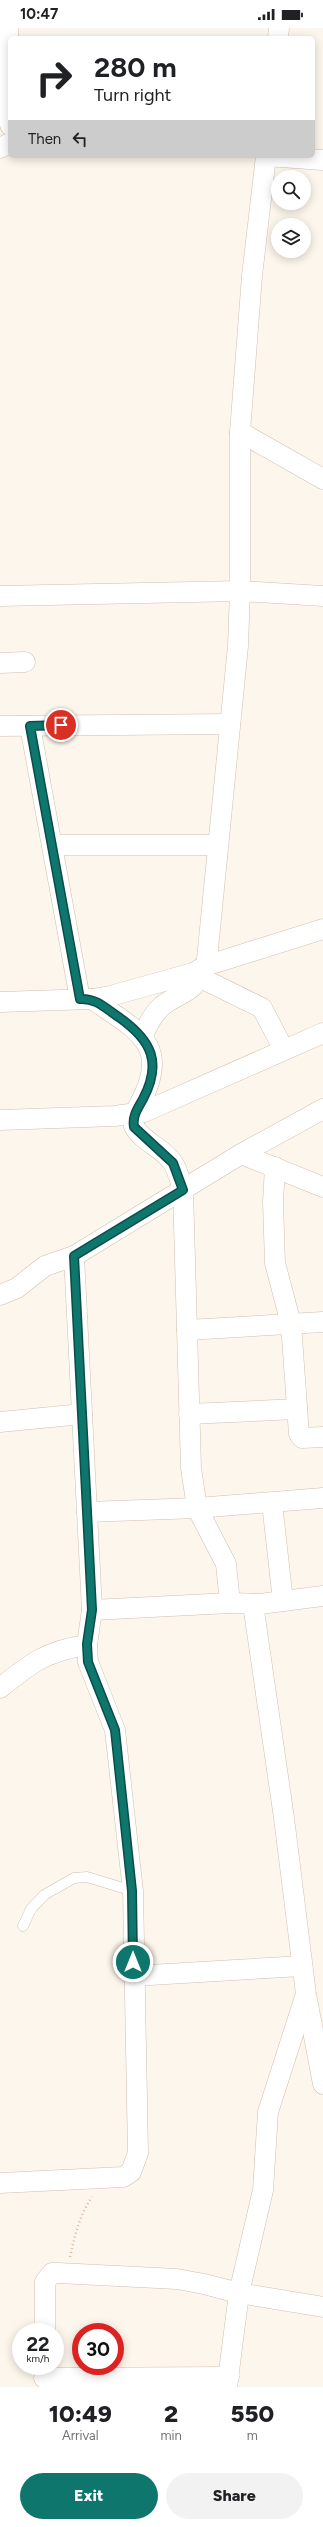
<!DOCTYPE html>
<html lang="en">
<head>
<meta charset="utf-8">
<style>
	body { margin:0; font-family:Figtree,sans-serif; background:#f2f2f2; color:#202124; height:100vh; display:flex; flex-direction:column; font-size:15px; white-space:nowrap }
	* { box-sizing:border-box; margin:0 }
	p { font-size:13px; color:#757577 }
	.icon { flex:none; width:22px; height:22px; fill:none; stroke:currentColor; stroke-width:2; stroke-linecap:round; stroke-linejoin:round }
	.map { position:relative; height:2359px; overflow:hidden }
	.details { display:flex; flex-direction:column; background:#fff; flex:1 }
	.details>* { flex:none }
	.banner { position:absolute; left:8px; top:8px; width:307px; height:122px; border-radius:6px; box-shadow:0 2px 10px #0003; background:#fff; color:#202124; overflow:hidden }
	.buttons { position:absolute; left:271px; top:142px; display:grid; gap:8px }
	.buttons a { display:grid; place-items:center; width:40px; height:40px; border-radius:50%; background:#fff; box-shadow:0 2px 10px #0003; font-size:20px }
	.speed { position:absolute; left:12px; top:2295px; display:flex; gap:8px; font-size:20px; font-weight:700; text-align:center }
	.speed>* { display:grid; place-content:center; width:52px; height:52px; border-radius:50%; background:#fff; box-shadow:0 2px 10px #0003; line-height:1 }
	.speed small { font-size:10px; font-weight:400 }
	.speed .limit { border:6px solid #d22; background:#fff; color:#111 }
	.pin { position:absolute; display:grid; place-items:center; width:34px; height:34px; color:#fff; margin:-17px; border:2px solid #fff; border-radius:50%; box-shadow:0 1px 4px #0007 }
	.me { position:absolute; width:44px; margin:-22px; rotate:0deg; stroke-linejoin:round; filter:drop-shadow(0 0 3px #0008) }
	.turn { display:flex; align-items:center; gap:14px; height:84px; padding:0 20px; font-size:18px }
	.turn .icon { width:52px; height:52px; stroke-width:2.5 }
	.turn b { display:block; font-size:28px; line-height:34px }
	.then { display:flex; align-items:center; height:38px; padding:0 20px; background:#0003; gap:8px; font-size:15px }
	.eta { display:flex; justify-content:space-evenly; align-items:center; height:68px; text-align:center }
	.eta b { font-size:24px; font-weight:800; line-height:28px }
	.cta { display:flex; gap:8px; margin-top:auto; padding:8px 20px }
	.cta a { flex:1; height:46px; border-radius:24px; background:#0f766e; color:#fff; font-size:16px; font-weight:800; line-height:46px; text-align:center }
	.cta a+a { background:#f2f2f2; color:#202124 }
	.status { display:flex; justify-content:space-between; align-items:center; height:28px; padding:0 20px; background:#fff; direction:ltr }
	.status svg { height:11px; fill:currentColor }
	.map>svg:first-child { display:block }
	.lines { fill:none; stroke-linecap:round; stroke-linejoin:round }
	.service-casing { stroke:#d1beb0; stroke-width:11 }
	.minor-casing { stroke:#d1beb0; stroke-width:21 }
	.path { stroke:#d9b8a5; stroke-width:2.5; stroke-dasharray:1 3; stroke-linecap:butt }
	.service { stroke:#fff; stroke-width:10 }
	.minor { stroke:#fff; stroke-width:20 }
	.route-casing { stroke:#0a4d48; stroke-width:10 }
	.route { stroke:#0f766e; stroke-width:7 }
</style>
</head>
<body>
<div class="status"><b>10:47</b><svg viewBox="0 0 49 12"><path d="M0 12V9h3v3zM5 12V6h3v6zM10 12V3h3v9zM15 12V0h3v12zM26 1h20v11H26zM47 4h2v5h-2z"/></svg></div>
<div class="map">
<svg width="323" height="2359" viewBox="0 0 323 2359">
	<rect width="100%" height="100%" fill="#fdf6ec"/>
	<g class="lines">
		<defs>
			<path id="service" d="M 23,1898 L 31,1881 L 44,1867 L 74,1850 L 87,1849 L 133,1863"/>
			<g id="minor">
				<path d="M 8,0 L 10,97"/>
				<path d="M 278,10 L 279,0"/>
				<path d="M 0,120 L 10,115"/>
				<path d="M 266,128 L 323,132"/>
				<path d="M 240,404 L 323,451"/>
				<path d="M 0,568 L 240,563 L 240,404 L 252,248 L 266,128"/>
				<path d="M 323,568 L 240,563 L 238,618 L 207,931 L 210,935 L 215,935 L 323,901"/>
				<path d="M 0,635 L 25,634"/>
				<path d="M 0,698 L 230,696"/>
				<path d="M 30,698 L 80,971"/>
				<path d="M 52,817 L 217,817"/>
				<path d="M 201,950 L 262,980 L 284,1022"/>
				<path d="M 92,971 C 136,1002 172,1016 140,1075 C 137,1082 131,1090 134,1098 C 139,1110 159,1119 168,1129 C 177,1137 179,1150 183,1162 L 191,1440 L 197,1480 L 226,1536 L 230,1575"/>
				<path d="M 0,974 L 92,971 L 110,968 L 193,945 L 210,935"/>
				<path d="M 142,1010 C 147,997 152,987 162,978 C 176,966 200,963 201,941"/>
				<path d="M 0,1092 L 115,1088 L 144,1084 L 323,1005"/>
				<path d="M 241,1126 L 323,1159"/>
				<path d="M 275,1139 L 273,1174 L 275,1235 L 291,1296 L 299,1406 L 302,1410 L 323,1409"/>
				<path d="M 0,1267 L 17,1260 L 45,1238 L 74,1228"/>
				<path d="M 187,1302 L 323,1294"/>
				<path d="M 189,1386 L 297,1381"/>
				<path d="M 0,1394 L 82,1386"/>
				<path d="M 272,1475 L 283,1573"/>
				<path d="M 87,1484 L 197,1480 L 323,1470"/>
				<path d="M 253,1576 L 284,1790 L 306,1966 L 323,2056"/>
				<path d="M 92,1582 L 230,1575 L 260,1576 L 323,1568"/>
				<path d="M 0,1660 C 31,1635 46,1623 87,1617"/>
				<path d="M 133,1948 L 302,1938"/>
				<path d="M 0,2155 L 123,2149 L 131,2144 L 138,2125 L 133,1863 L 115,1702 L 88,1634 L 87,1617 L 92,1582 L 74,1228 L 241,1126 L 323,1081"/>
				<path d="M 45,2304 L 45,2254 L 52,2245 L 58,2245 L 177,2251 L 204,2256 L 239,2265 L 323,2279"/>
				<path d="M 44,2350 L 229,2349"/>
				<path d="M 227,2359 L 239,2265 L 263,2162 L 268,2084 L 305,1969"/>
			</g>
		</defs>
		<use href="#service" class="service-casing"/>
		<use href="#minor" class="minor-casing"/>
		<path class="path" d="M 70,2229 C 75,2207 79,2188 92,2169"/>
		<use href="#service" class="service"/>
		<use href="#minor" class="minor"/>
	</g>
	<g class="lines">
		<defs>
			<path id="route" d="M 61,697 L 30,698 L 80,971 C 97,970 106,981 120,990 C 152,1013 162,1035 143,1071 C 138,1080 132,1088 134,1099 L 173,1135 L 183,1162 L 74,1228 L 92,1582 L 87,1616 L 88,1634 L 115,1702 L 132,1863 L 133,1934"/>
		</defs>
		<use href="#route" class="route-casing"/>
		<use href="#route" class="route"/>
	</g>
</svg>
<div class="buttons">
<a><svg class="icon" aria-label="search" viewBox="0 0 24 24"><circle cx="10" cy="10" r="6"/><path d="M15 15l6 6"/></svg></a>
<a><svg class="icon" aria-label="layers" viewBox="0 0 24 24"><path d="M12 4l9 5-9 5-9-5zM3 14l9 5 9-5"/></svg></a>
</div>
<div class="speed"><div>22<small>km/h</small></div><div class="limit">30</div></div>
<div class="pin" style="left:61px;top:697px;background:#d93025"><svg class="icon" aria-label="arrive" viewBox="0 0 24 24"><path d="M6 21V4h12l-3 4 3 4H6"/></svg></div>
<svg class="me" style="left:133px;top:1934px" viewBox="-20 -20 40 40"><circle r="17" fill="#0f766e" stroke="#fff" stroke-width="3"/><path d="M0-11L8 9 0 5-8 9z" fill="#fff"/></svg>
<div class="banner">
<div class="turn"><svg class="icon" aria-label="right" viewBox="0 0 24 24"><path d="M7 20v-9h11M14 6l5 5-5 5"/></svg><div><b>280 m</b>Turn right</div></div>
<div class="then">Then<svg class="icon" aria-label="left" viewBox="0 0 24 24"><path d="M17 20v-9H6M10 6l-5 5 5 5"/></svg></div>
</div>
</div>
<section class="details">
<div class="eta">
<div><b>10:49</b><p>Arrival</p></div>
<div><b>2</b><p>min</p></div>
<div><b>550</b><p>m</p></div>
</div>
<div class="cta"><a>Exit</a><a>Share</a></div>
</section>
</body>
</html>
